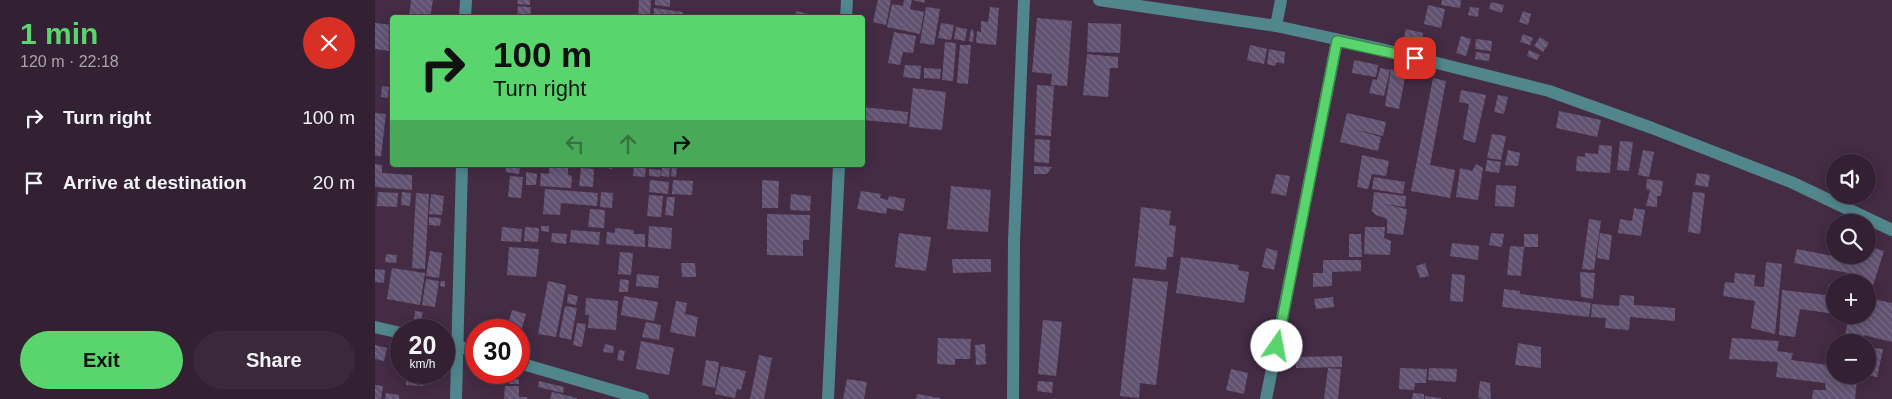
<!DOCTYPE html>
<html lang="en">
<head>
<meta charset="utf-8">
<style>
	body { margin:0; font-family:Arial,sans-serif; background:#3b293b; color:#f1f3f6; height:100vh; display:flex; flex-direction:column; font-size:19px; white-space:nowrap }
	* { box-sizing:border-box; margin:0 }
	p { font-size:16px; color:#a9a3ac }
	.icon { flex:none; width:28px; height:28px; fill:none; stroke:currentColor; stroke-width:2; stroke-linecap:round; stroke-linejoin:round }
	.map { position:relative; flex:1; overflow:hidden }
	.side { display:flex; flex-direction:column; background:#332133; width:375px }
	.side>* { flex:none }
	.top-card { position:absolute; left:15px; top:15px; width:475px; height:152px; border-radius:5px; box-shadow:0 2px 12px #0003,0 0 0 1px #4e3e4e; background:#5ad56e; color:#111; overflow:hidden }
	.controls { position:absolute; left:1451px; top:154px; display:grid; gap:10px }
	.controls a { display:grid; place-items:center; width:50px; height:50px; border-radius:50%; background:#332133; box-shadow:0 2px 12px #0003,0 0 0 1px #4e3e4e; font-size:25px }
	.speed { position:absolute; left:15px; top:319px; display:flex; gap:10px; font-size:25px; font-weight:700; text-align:center }
	.speed>* { display:grid; place-content:center; width:65px; height:65px; border-radius:50%; background:#332133; box-shadow:0 2px 12px #0003,0 0 0 1px #4e3e4e; line-height:1 }
	.speed small { font-size:12px; font-weight:400 }
	.speed .limit { border:8px solid #d22; background:#fff; color:#111 }
	.pin { position:absolute; display:grid; place-items:center; width:42px; height:42px; color:#fff; margin:-21px; border-radius:10px; box-shadow:0 2px 8px #0006 }
	.me { position:absolute; width:55px; margin:-28px; rotate:12deg; stroke-linejoin:round; filter:drop-shadow(0 0 4px #0008) }
	.turn { display:flex; align-items:center; gap:18px; height:105px; padding:0 20px; font-size:22px }
	.turn .icon { width:65px; height:65px; stroke-width:2.5 }
	.turn b { display:block; font-size:35px; line-height:42px }
	.lanes { display:flex; align-items:center; height:48px; padding:0 20px; background:#0003; justify-content:center; gap:25px; direction:ltr }
	.lanes .off { opacity:.35 }
	.round { display:grid; place-items:center; flex:none; width:52px; height:52px; border-radius:26px; background:#3b293b }
	.head { display:flex; align-items:center; justify-content:space-between; height:85px; padding:0 20px }
	h1 { font-size:30px; font-weight:800; line-height:38px; color:#5ad56e }
	.action { display:flex; gap:10px; margin-top:auto; padding:10px 20px }
	.action a { flex:1; height:58px; border-radius:30px; background:#5ad56e; color:#111; font-size:20px; font-weight:800; line-height:58px; text-align:center }
	.action a+a { background:#3b293b; color:#f1f3f6 }
	ul { padding:0; list-style:none }
	li { display:flex; align-items:center; gap:15px; height:65px; padding:0 20px }
	li div { flex:1 }
	li b { display:block; font-size:19px }
	li em { font-style:normal }
	main { display:flex; flex:1; min-height:0 }
	.map>svg:first-child { display:block }
	.building { fill:url(#building-back-hatch) }
	.lines { fill:none; stroke-linecap:round; stroke-linejoin:round }
	.minor { stroke:#51868d; stroke-width:12 }
	.route-casing { stroke:#3a8a48; stroke-width:12 }
	.route { stroke:#5ad56e; stroke-width:9 }
</style>
</head>
<body>
<main>
<section class="side">
<div class="head"><div><h1>1 min</h1><p>120 m · 22:18</p></div><a class="round" style="background:#d93025;color:#fff"><svg class="icon" aria-label="close" viewBox="0 0 24 24"><path d="M6 6l12 12M18 6L6 18"/></svg></a></div>
<ul>
<li><svg class="icon" aria-label="right" viewBox="0 0 24 24"><path d="M7 20v-9h11M14 6l5 5-5 5"/></svg><div><b>Turn right</b></div><em>100 m</em></li>
<li><svg class="icon" aria-label="arrive" viewBox="0 0 24 24"><path d="M6 21V4h12l-3 4 3 4H6"/></svg><div><b>Arrive at destination</b></div><em>20 m</em></li>
</ul>
<div class="action"><a>Exit</a><a>Share</a></div>
</section>
<div class="map">
<svg width="1517" height="399" viewBox="0 0 1517 399">
	<defs>
		<pattern id="building-back-hatch" width="6" height="6" patternUnits="userSpaceOnUse" patternTransform="scale(1.25)"><rect width="6" height="6" fill="#615271"/><path d="M-1 5l2 2M0 0l6 6M5-1l2 2" fill="none" stroke="#786a85"/></pattern>
	</defs>
	<rect width="100%" height="100%" fill="#442c44"/>
	<g class="building">
		<path d="M 36,0 L 58,0 L 55,18 L 34,18 Z"/>
		<path d="M 143,0 L 155,0 L 155,5 L 142,4 Z"/>
		<path d="M 264,0 L 276,0 L 275,18 L 263,18 Z"/>
		<path d="M 280,0 L 295,0 L 295,7 L 280,5 Z"/>
		<path d="M 503,0 L 516,0 L 511,25 L 498,22 Z"/>
		<path d="M 529,0 L 537,0 L 535,9 L 549,12 L 545,34 L 512,27 L 517,4 L 528,6 Z"/>
		<path d="M 538,0 L 550,0 L 549,3 Z"/>
		<path d="M 1067,0 L 1086,0 L 1085,8 L 1066,5 Z"/>
		<path d="M 1116,2 L 1129,5 L 1127,13 L 1114,9 Z"/>
		<path d="M 1053,5 L 1070,9 L 1066,28 L 1049,24 Z"/>
		<path d="M 143,6 L 156,7 L 155,18 L 142,18 Z"/>
		<path d="M 551,7 L 565,9 L 559,45 L 545,43 Z"/>
		<path d="M 615,7 L 624,8 L 621,45 L 601,43 L 602,31 L 606,32 L 606,21 L 613,22 Z"/>
		<path d="M 1095,7 L 1104,8 L 1103,17 L 1093,15 Z"/>
		<path d="M 279,8 L 308,12 L 307,18 L 278,18 Z"/>
		<path d="M 421,11 L 446,17 L 446,18 L 420,18 Z"/>
		<path d="M 1148,11 L 1156,14 L 1153,25 L 1144,22 Z"/>
		<path d="M 662,18 L 697,21 L 692,86 L 676,85 L 677,74 L 657,72 Z"/>
		<path d="M 0,23 L 18,25 L 14,51 L 0,49 Z"/>
		<path d="M 566,23 L 579,25 L 576,40 L 563,38 Z"/>
		<path d="M 713,23 L 746,24 L 745,53 L 712,52 Z"/>
		<path d="M 581,27 L 592,29 L 590,41 L 579,39 Z"/>
		<path d="M 596,29 L 599,31 L 598,42 L 594,41 Z"/>
		<path d="M 1031,29 L 1048,33 L 1047,41 L 1029,37 Z"/>
		<path d="M 519,32 L 541,36 L 538,53 L 528,52 L 525,65 L 513,63 Z"/>
		<path d="M 1148,34 L 1158,38 L 1155,45 L 1145,42 Z"/>
		<path d="M 1086,36 L 1096,39 L 1091,56 L 1081,53 Z"/>
		<path d="M 1165,37 L 1174,43 L 1168,52 L 1159,46 Z"/>
		<path d="M 1101,39 L 1117,41 L 1116,51 L 1100,49 Z"/>
		<path d="M 570,42 L 581,43 L 578,81 L 567,80 Z"/>
		<path d="M 585,45 L 596,45 L 593,84 L 582,83 Z"/>
		<path d="M 875,45 L 892,49 L 889,64 L 872,60 Z"/>
		<path d="M 894,49 L 910,52 L 909,64 L 902,62 L 900,66 L 892,64 Z"/>
		<path d="M 1154,50 L 1165,55 L 1162,60 L 1152,56 Z"/>
		<path d="M 1101,52 L 1115,54 L 1114,61 L 1100,59 Z"/>
		<path d="M 712,54 L 743,57 L 743,68 L 735,68 L 733,97 L 708,95 Z"/>
		<path d="M 979,60 L 1003,65 L 1001,77 L 977,73 Z"/>
		<path d="M 530,65 L 546,66 L 545,79 L 528,77 Z"/>
		<path d="M 549,68 L 566,69 L 565,79 L 549,78 Z"/>
		<path d="M 1005,68 L 1015,70 L 1009,96 L 994,93 L 998,79 L 1002,80 Z"/>
		<path d="M 1016,69 L 1031,72 L 1024,109 L 1010,106 Z"/>
		<path d="M 1058,78 L 1071,81 L 1055,165 L 1080,170 L 1075,198 L 1036,191 Z"/>
		<path d="M 662,85 L 679,86 L 676,136 L 660,135 Z"/>
		<path d="M 7,86 L 14,87 L 13,98 L 6,97 Z"/>
		<path d="M 538,88 L 571,92 L 567,130 L 534,127 Z"/>
		<path d="M 1086,90 L 1111,95 L 1100,143 L 1088,139 L 1094,104 L 1084,102 Z"/>
		<path d="M 1123,95 L 1133,97 L 1129,114 L 1119,112 Z"/>
		<path d="M 488,107 L 533,112 L 532,124 L 488,120 Z"/>
		<path d="M 1184,111 L 1226,120 L 1222,137 L 1181,128 Z"/>
		<path d="M 0,113 L 11,114 L 6,156 L 0,156 Z"/>
		<path d="M 972,113 L 1011,122 L 1008,136 L 977,129 L 1006,137 L 1003,151 L 965,142 Z"/>
		<path d="M 1117,134 L 1131,136 L 1126,160 L 1112,158 Z"/>
		<path d="M 660,139 L 675,140 L 674,163 L 659,162 Z"/>
		<path d="M 1245,141 L 1258,142 L 1254,171 L 1242,170 Z"/>
		<path d="M 1224,145 L 1237,146 L 1235,173 L 1201,171 L 1202,156 L 1210,157 L 1210,153 L 1223,154 Z"/>
		<path d="M 1133,150 L 1145,153 L 1143,166 L 1130,165 Z"/>
		<path d="M 1268,150 L 1279,152 L 1274,177 L 1263,175 Z"/>
		<path d="M 987,155 L 1014,161 L 1011,176 L 997,174 L 993,189 L 982,187 Z"/>
		<path d="M 1112,160 L 1126,162 L 1124,173 L 1110,171 Z"/>
		<path d="M 0,164 L 7,165 L 7,173 L 37,175 L 37,190 L 0,187 Z"/>
		<path d="M 1101,164 L 1108,168 L 1103,200 L 1081,197 L 1085,168 L 1097,171 Z"/>
		<path d="M 227,165 L 237,165 L 237,169 L 227,167 Z"/>
		<path d="M 259,165 L 271,165 L 270,177 L 258,176 Z"/>
		<path d="M 297,165 L 302,166 L 301,177 L 296,176 Z"/>
		<path d="M 131,166 L 145,168 L 144,174 L 131,172 Z"/>
		<path d="M 174,166 L 193,168 L 193,175 L 197,176 L 196,188 L 165,186 L 166,173 L 174,174 Z"/>
		<path d="M 659,166 L 677,167 L 672,174 L 659,174 Z"/>
		<path d="M 287,167 L 295,168 L 294,177 L 286,176 Z"/>
		<path d="M 206,168 L 219,169 L 218,187 L 204,186 Z"/>
		<path d="M 274,169 L 286,170 L 285,177 L 274,176 Z"/>
		<path d="M 151,172 L 162,174 L 161,185 L 151,185 Z"/>
		<path d="M 1322,173 L 1335,175 L 1333,187 L 1320,185 Z"/>
		<path d="M 901,174 L 915,176 L 911,196 L 896,193 Z"/>
		<path d="M 135,176 L 148,177 L 146,198 L 133,197 Z"/>
		<path d="M 999,177 L 1030,182 L 1028,194 L 997,189 Z"/>
		<path d="M 1272,179 L 1288,181 L 1286,196 L 1282,196 L 1282,207 L 1271,206 L 1275,190 L 1271,189 Z"/>
		<path d="M 275,180 L 294,182 L 293,194 L 274,192 Z"/>
		<path d="M 298,180 L 318,181 L 317,195 L 297,194 Z"/>
		<path d="M 387,180 L 404,181 L 403,208 L 387,208 Z"/>
		<path d="M 1121,185 L 1141,186 L 1139,207 L 1120,206 Z"/>
		<path d="M 576,186 L 616,190 L 613,232 L 572,229 Z"/>
		<path d="M 170,189 L 223,193 L 222,206 L 186,203 L 185,215 L 168,214 Z"/>
		<path d="M 486,191 L 506,194 L 505,198 L 513,200 L 514,196 L 530,199 L 528,211 L 512,208 L 511,214 L 482,209 Z"/>
		<path d="M 3,192 L 23,193 L 22,207 L 2,206 Z"/>
		<path d="M 27,192 L 36,193 L 35,206 L 26,205 Z"/>
		<path d="M 226,192 L 238,193 L 237,208 L 225,207 Z"/>
		<path d="M 999,192 L 1031,196 L 1030,207 L 1008,204 L 1032,209 L 1028,235 L 1012,233 L 1012,219 L 1001,215 L 997,211 Z"/>
		<path d="M 1318,192 L 1330,193 L 1325,234 L 1313,232 Z"/>
		<path d="M 41,193 L 54,194 L 50,269 L 37,268 Z"/>
		<path d="M 56,194 L 69,196 L 67,215 L 54,214 Z"/>
		<path d="M 416,194 L 436,196 L 435,211 L 415,210 Z"/>
		<path d="M 274,195 L 288,196 L 286,217 L 272,216 Z"/>
		<path d="M 292,197 L 300,197 L 298,216 L 290,215 Z"/>
		<path d="M 766,207 L 796,211 L 794,225 L 801,226 L 798,257 L 792,257 L 791,270 L 760,266 Z"/>
		<path d="M 1259,208 L 1270,210 L 1266,236 L 1243,233 L 1245,219 L 1257,221 Z"/>
		<path d="M 215,209 L 230,210 L 229,228 L 213,227 Z"/>
		<path d="M 392,214 L 435,215 L 434,240 L 428,240 L 428,256 L 392,255 Z"/>
		<path d="M 54,217 L 66,218 L 65,226 L 54,225 Z"/>
		<path d="M 1214,219 L 1226,221 L 1219,270 L 1207,269 Z"/>
		<path d="M 166,226 L 174,226 L 174,232 L 166,231 Z"/>
		<path d="M 274,226 L 297,228 L 296,249 L 273,247 Z"/>
		<path d="M 127,227 L 147,229 L 146,242 L 126,241 Z"/>
		<path d="M 150,227 L 164,228 L 163,242 L 149,241 Z"/>
		<path d="M 990,227 L 1010,227 L 1009,238 L 1016,241 L 1015,255 L 989,254 Z"/>
		<path d="M 240,228 L 259,230 L 259,234 L 270,234 L 270,247 L 231,244 L 232,232 L 240,233 Z"/>
		<path d="M 196,230 L 225,232 L 224,245 L 195,242 Z"/>
		<path d="M 177,233 L 192,234 L 191,244 L 176,242 Z"/>
		<path d="M 524,233 L 556,237 L 551,271 L 520,267 Z"/>
		<path d="M 1116,233 L 1129,234 L 1127,247 L 1114,245 Z"/>
		<path d="M 1225,233 L 1237,235 L 1234,260 L 1222,258 Z"/>
		<path d="M 974,234 L 986,234 L 987,257 L 974,257 Z"/>
		<rect x="1149" y="234" width="14" height="13"/>
		<path d="M 1077,243 L 1104,246 L 1103,260 L 1075,256 Z"/>
		<path d="M 1135,246 L 1149,247 L 1146,276 L 1132,275 Z"/>
		<path d="M 1492,246 L 1509,251 L 1494,298 L 1517,303 L 1517,342 L 1489,335 L 1487,342 L 1469,342 L 1474,315 L 1492,315 L 1492,282 L 1477,282 L 1479,274 L 1419,263 L 1422,249 L 1483,261 L 1484,255 L 1492,255 Z"/>
		<path d="M 134,247 L 164,249 L 161,277 L 132,275 Z"/>
		<path d="M 891,248 L 903,251 L 899,270 L 887,267 Z"/>
		<path d="M 55,251 L 67,253 L 64,278 L 51,276 Z"/>
		<path d="M 245,252 L 258,253 L 256,275 L 243,274 Z"/>
		<path d="M 11,254 L 22,255 L 21,263 L 10,262 Z"/>
		<path d="M 806,257 L 864,265 L 863,270 L 874,272 L 869,303 L 801,293 Z"/>
		<path d="M 577,259 L 616,259 L 616,272 L 578,273 Z"/>
		<path d="M 948,260 L 986,260 L 986,271 L 957,272 L 957,286 L 938,287 L 938,273 L 948,273 Z"/>
		<path d="M 1391,262 L 1407,264 L 1400,334 L 1376,328 L 1380,301 L 1348,296 L 1350,282 L 1359,283 L 1360,273 L 1380,275 L 1379,286 L 1389,287 Z"/>
		<path d="M 306,263 L 320,263 L 321,277 L 307,277 Z"/>
		<path d="M 1050,263 L 1054,276 L 1045,278 L 1041,266 Z"/>
		<path d="M 17,268 L 50,273 L 45,305 L 12,299 Z"/>
		<path d="M 0,269 L 10,270 L 9,283 L 0,282 Z"/>
		<path d="M 1205,272 L 1220,273 L 1218,299 L 1206,297 Z"/>
		<path d="M 262,274 L 284,276 L 283,288 L 261,286 Z"/>
		<path d="M 1077,274 L 1090,275 L 1088,302 L 1075,301 Z"/>
		<path d="M 758,278 L 793,282 L 781,385 L 765,383 L 764,398 L 745,396 Z"/>
		<path d="M 51,279 L 64,281 L 60,307 L 47,305 Z"/>
		<path d="M 245,279 L 254,280 L 253,292 L 244,292 Z"/>
		<path d="M 66,281 L 70,281 L 70,287 L 65,286 Z"/>
		<path d="M 173,281 L 191,285 L 181,337 L 163,334 Z"/>
		<path d="M 1454,284 L 1460,285 L 1460,314 L 1425,309 L 1420,337 L 1404,335 L 1407,290 L 1451,295 Z"/>
		<path d="M 1129,289 L 1145,291 L 1145,294 L 1216,303 L 1214,317 L 1127,307 Z"/>
		<path d="M 193,294 L 203,296 L 201,305 L 192,303 Z"/>
		<path d="M 1245,295 L 1259,296 L 1259,305 L 1300,308 L 1300,321 L 1255,317 L 1254,330 L 1230,328 L 1231,318 L 1216,317 L 1217,304 L 1244,306 Z"/>
		<path d="M 249,296 L 283,302 L 279,321 L 246,315 Z"/>
		<path d="M 958,297 L 959,307 L 941,309 L 939,299 Z"/>
		<path d="M 211,298 L 243,301 L 241,330 L 213,328 L 214,315 L 210,315 Z"/>
		<path d="M 301,301 L 312,303 L 310,314 L 323,317 L 320,337 L 295,332 Z"/>
		<path d="M 190,306 L 202,308 L 196,340 L 184,337 Z"/>
		<path d="M 137,310 L 151,314 L 147,328 L 133,324 Z"/>
		<path d="M 40,311 L 48,312 L 46,320 L 39,319 Z"/>
		<path d="M 668,320 L 687,322 L 681,376 L 663,374 Z"/>
		<path d="M 271,322 L 286,325 L 284,340 L 267,337 Z"/>
		<path d="M 202,323 L 211,324 L 207,347 L 198,345 Z"/>
		<path d="M 563,338 L 596,339 L 595,359 L 580,359 L 580,365 L 562,364 Z"/>
		<path d="M 1357,338 L 1404,341 L 1402,351 L 1418,353 L 1416,360 L 1460,366 L 1460,375 L 1482,379 L 1480,399 L 1437,399 L 1438,390 L 1451,390 L 1450,383 L 1401,377 L 1403,362 L 1354,359 Z"/>
		<path d="M 266,341 L 299,348 L 294,375 L 261,369 Z"/>
		<path d="M 1143,343 L 1166,347 L 1166,368 L 1140,365 Z"/>
		<path d="M 230,344 L 239,346 L 238,353 L 228,352 Z"/>
		<path d="M 610,344 L 611,364 L 601,365 L 600,345 Z"/>
		<path d="M 0,345 L 12,348 L 9,361 L 0,359 Z"/>
		<path d="M 1492,347 L 1508,349 L 1502,377 L 1492,375 Z"/>
		<path d="M 244,350 L 250,351 L 248,361 L 242,360 Z"/>
		<path d="M 384,355 L 397,358 L 389,399 L 375,399 Z"/>
		<path d="M 967,356 L 967,367 L 921,368 L 921,357 Z"/>
		<path d="M 331,360 L 344,362 L 340,388 L 327,385 Z"/>
		<path d="M 346,366 L 371,371 L 366,390 L 362,389 L 360,398 L 340,394 Z"/>
		<path d="M 953,368 L 966,369 L 963,399 L 949,399 Z"/>
		<path d="M 1025,368 L 1052,369 L 1051,383 L 1040,383 L 1039,390 L 1024,389 Z"/>
		<path d="M 1054,368 L 1082,369 L 1081,382 L 1053,380 Z"/>
		<path d="M 856,369 L 873,373 L 869,394 L 851,390 Z"/>
		<path d="M 32,372 L 49,372 L 48,386 L 31,385 Z"/>
		<path d="M 135,379 L 144,379 L 144,384 L 134,384 Z"/>
		<path d="M 472,379 L 492,382 L 489,399 L 468,399 Z"/>
		<path d="M 164,381 L 189,387 L 188,393 L 163,387 Z"/>
		<path d="M 663,381 L 678,382 L 677,393 L 662,391 Z"/>
		<path d="M 1105,381 L 1115,383 L 1116,399 L 1106,399 L 1103,397 Z"/>
		<path d="M 0,385 L 8,386 L 6,399 L 0,399 Z"/>
		<path d="M 130,386 L 144,386 L 144,397 L 152,397 L 152,399 L 129,399 Z"/>
		<path d="M 177,392 L 202,398 L 202,399 L 175,399 Z"/>
		<path d="M 11,393 L 24,395 L 24,399 L 10,399 Z"/>
		<path d="M 1038,393 L 1049,394 L 1049,399 L 1037,399 Z"/>
		<path d="M 542,394 L 565,398 L 565,399 L 541,399 Z"/>
		<path d="M 1050,396 L 1066,398 L 1066,399 L 1050,399 Z"/>
	</g>
	<g class="lines">
		<g class="minor">
			<path d="M 724,0 L 901,26 L 1002,48 L 1174,91 L 1277,128 L 1416,182 L 1517,230"/>
			<path d="M 90,18 L 91,0"/>
			<path d="M 471,18 L 472,0"/>
			<path d="M 901,26 L 906,0"/>
			<path d="M 0,327 L 26,333"/>
			<path d="M 69,343 L 101,351"/>
			<path d="M 144,363 L 268,399"/>
			<path d="M 81,399 L 87,165"/>
			<path d="M 453,399 L 464,165"/>
			<path d="M 638,399 L 639,241 L 649,0"/>
			<path d="M 891,399 L 962,41"/>
		</g>
	</g>
	<g class="lines">
		<defs>
			<path id="route" d="M 902,346 L 962,41 L 1040,58"/>
		</defs>
		<use href="#route" class="route-casing"/>
		<use href="#route" class="route"/>
	</g>
</svg>
<div class="controls">
<a><svg class="icon" aria-label="sound" viewBox="0 0 24 24"><path d="M4 9h4l5-4v14l-5-4H4zM17 9q2 3 0 6"/></svg></a>
<a><svg class="icon" aria-label="search" viewBox="0 0 24 24"><circle cx="10" cy="10" r="6"/><path d="M15 15l6 6"/></svg></a>
<a>+</a>
<a>−</a>
</div>
<div class="speed"><div>20<small>km/h</small></div><div class="limit">30</div></div>
<div class="pin" style="left:1040px;top:58px;background:#d93025"><svg class="icon" aria-label="arrive" viewBox="0 0 24 24"><path d="M6 21V4h12l-3 4 3 4H6"/></svg></div>
<svg class="me" style="left:902px;top:346px" viewBox="-20 -20 40 40"><circle r="19" fill="#fff"/><path d="M0-13L10 11 0 6-10 11z" fill="#5ad56e"/></svg>
<div class="top-card">
<div class="turn"><svg class="icon" aria-label="right" viewBox="0 0 24 24"><path d="M7 20v-9h11M14 6l5 5-5 5"/></svg><div><b>100 m</b>Turn right</div></div>
<div class="lanes"><svg class="icon off" aria-label="left" viewBox="0 0 24 24"><path d="M17 20v-9H6M10 6l-5 5 5 5"/></svg><svg class="icon off" aria-label="ahead" viewBox="0 0 24 24"><path d="M12 20V5M6 11l6-6 6 6"/></svg><svg class="icon" aria-label="right" viewBox="0 0 24 24"><path d="M7 20v-9h11M14 6l5 5-5 5"/></svg></div>
</div>
</div>
</main>
</body>
</html>
